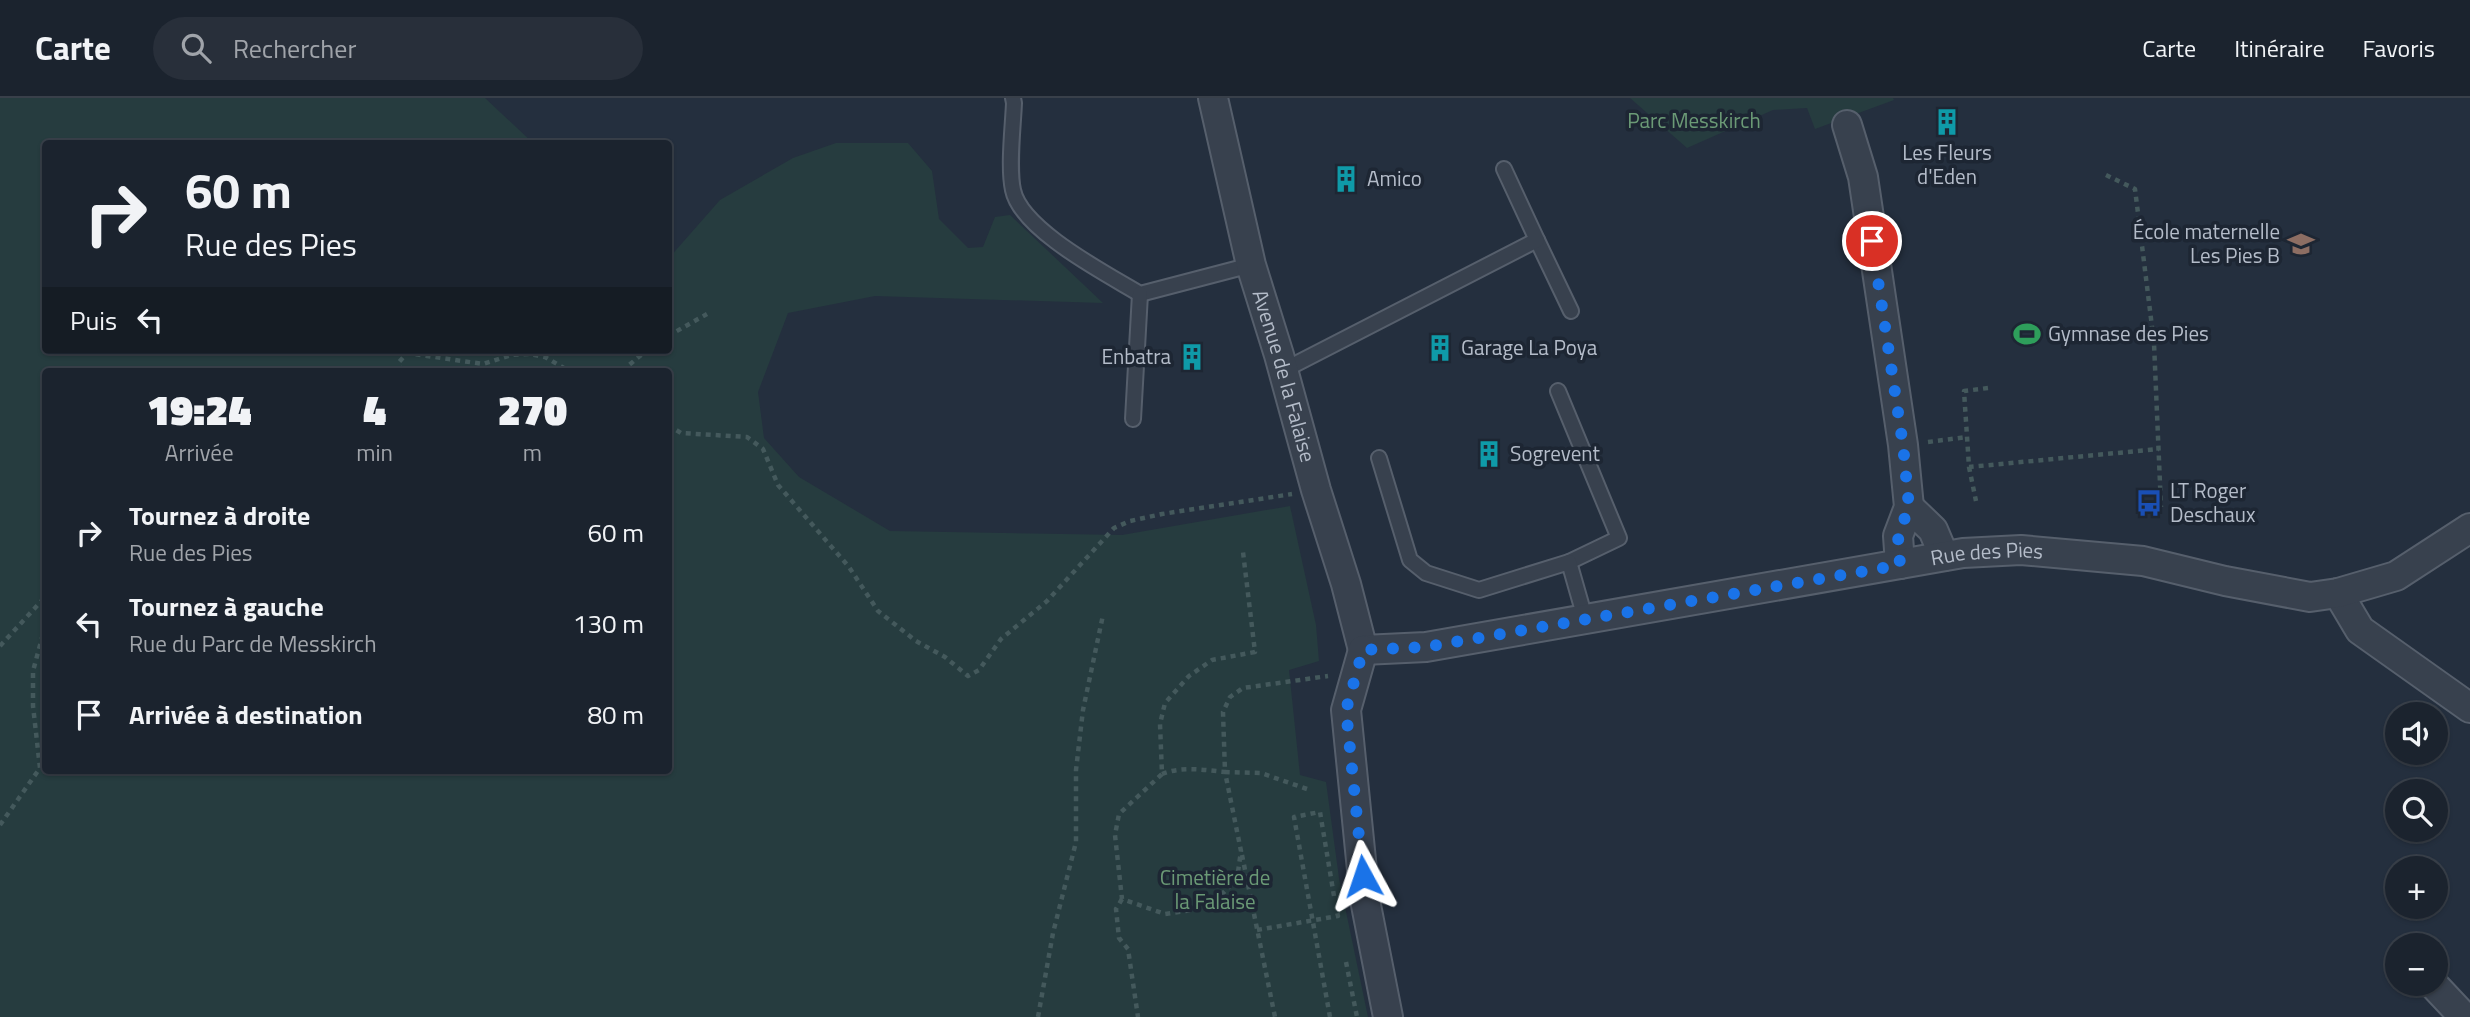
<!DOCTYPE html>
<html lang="fr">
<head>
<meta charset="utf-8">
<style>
	body { margin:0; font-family:"Titillium Web",sans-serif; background:#282f3a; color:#f1f3f6; height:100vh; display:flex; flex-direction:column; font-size:26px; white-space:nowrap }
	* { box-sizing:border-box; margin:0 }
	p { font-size:23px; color:#a0a4aa }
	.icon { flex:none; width:38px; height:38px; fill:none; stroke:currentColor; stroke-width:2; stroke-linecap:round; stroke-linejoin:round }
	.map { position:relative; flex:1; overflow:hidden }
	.drawer { position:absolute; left:42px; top:270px; width:630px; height:406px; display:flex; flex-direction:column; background:#1b232e; border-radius:7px; box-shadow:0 2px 5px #0004,0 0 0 2px #39404a }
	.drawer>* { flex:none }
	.banner { position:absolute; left:42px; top:42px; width:630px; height:214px; border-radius:7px; box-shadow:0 2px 5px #0004,0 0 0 2px #39404a; background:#1b232e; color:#f1f3f6; overflow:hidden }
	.controls { position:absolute; left:2385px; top:604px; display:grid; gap:14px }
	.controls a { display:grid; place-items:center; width:63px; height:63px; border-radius:50%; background:#1b232e; box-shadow:0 2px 5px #0004,0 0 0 2px #39404a; font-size:35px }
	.pin { position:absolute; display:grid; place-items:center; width:60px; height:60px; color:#fff; margin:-30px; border:4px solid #fff; border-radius:50%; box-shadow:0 2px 7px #0007 }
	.me { position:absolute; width:77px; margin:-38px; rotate:355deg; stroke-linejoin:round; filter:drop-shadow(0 0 5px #0008) }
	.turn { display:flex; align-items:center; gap:24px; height:147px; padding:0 28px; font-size:32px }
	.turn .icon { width:91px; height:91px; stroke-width:2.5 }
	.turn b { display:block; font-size:49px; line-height:60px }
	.then { display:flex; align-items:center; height:66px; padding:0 28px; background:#0003; gap:14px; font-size:26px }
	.eta { display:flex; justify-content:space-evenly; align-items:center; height:119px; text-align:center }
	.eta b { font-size:42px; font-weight:800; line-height:49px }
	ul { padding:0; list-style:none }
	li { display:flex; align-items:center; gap:21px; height:91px; padding:0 28px }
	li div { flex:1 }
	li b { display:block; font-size:26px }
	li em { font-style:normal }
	header { display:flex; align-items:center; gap:42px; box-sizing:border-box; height:98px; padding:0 35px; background:#1b232e; border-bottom:2px solid #39404a }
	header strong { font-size:33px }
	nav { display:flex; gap:38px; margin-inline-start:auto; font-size:24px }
	.search { width:490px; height:63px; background:#282f3a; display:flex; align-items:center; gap:18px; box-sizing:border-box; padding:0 24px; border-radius:38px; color:#a0a4aa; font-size:26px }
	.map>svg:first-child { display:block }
	.green { fill:#263c3f; fill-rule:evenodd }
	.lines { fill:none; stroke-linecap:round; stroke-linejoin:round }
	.lane-casing { stroke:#565f6c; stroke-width:18 }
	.street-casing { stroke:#565f6c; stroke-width:32 }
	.path { stroke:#44595c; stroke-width:4.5; stroke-dasharray:5 5; stroke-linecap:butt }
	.lane { stroke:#38414e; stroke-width:14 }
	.street { stroke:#38414e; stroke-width:28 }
	.route { stroke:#1a73e8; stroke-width:12; stroke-dasharray:0 21.6 }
	.labels { text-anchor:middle; stroke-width:7; stroke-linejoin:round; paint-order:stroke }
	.park-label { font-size:21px; fill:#6b9a76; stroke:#1d2633 }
	.poi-label { font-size:21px; fill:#b4bcc9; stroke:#1d2633; text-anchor:start }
	.street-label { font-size:21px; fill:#b4bcc9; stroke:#1d2633 }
</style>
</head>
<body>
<header>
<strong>Carte</strong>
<div class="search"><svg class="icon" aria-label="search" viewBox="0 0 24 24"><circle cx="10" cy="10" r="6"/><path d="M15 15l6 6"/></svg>Rechercher</div>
<nav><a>Carte</a><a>Itinéraire</a><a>Favoris</a></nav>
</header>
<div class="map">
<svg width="2470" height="919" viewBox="0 0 2470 919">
	<rect width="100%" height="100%" fill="#242f3e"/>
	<g class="green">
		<path d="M 0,0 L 485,0 L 533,45 L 46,46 L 46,252 L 668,252 L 669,160 L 720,102 L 793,60 L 836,45 L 908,45 L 932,73 L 939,121 L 968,150 L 983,149 L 995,119 L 1010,117 L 1103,205 L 875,198 L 788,215 L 758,294 L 764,340 L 799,379 L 890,433 L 1122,437 L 1290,408 L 1316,527 L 1319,563 L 1289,572 L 1300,677 L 1326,684 L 1339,780 L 1368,919 L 0,919 ZM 46,273 L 668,273 L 668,672 L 46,672 Z"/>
		<path d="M 1630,0 L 1893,0 L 1894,2 L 1815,31 L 1807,10 L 1773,12 L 1687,50 Z"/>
	</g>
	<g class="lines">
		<defs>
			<g id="lane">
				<path d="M 1013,0 L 1014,5 C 1013,29 1008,69 1013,92 C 1021,132 1107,176 1140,196 L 1251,167"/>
				<path d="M 1537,142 L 1571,213"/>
				<path d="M 1284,272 L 1537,142 L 1504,71"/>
				<path d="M 1558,293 L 1619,440 L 1569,464"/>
				<path d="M 1133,321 L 1140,196"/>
				<path d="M 1379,360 L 1410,462 L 1426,475 L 1479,492 L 1569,464 L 1585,520"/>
			</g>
			<g id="street">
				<path id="s1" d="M 1213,0 L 1251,167 L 1279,257 L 1316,392 L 1346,486 L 1363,552"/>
				<path d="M 1847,27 L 1863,79 L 1903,347 L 1909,409 L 1898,438 L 1900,466"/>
				<path d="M 1909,409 L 1933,432 L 1944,458"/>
				<path d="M 2338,495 L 2360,532 L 2470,610"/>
				<path id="s2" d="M 1363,552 L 1426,549 L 1963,455 L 2021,452 L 2143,463 L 2225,483 L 2310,499 L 2338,495 L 2396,478 L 2470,430"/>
				<path d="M 1363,552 L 1346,612 L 1365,802 L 1388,919"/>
				<path d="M 2433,886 L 2464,919"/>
			</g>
		</defs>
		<use href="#lane" class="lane-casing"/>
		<use href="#street" class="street-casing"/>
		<g class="path">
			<path d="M 2106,77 L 2135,91 L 2154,245 L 2161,409"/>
			<path d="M 668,238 L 707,216"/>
			<path d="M 401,273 L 399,264 L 407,255 L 483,266 L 511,257 L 529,256 L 545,259 L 569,273"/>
			<path d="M 622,273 L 647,252"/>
			<path d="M 1988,290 L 1964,293 L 1969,369 L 2159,351"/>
			<path d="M 668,327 L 681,335 L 747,339 L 763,351 L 778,387 L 849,469 L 878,513 L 916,543 L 945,559 L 968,578 L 979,572 L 1001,541 L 1047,503 L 1114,430 L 1130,423 L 1162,416 L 1292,396"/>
			<path d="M 1928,344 L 1967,339"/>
			<path d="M 1969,369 L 1976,403"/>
			<path d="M 0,548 L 46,498"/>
			<path d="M 1162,676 C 1182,668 1204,672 1225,674 L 1241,753 L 1237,781 L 1220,798 L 1193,812 L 1165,816 L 1122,801 L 1115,737 L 1119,716 L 1162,676 L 1160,626 L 1165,605 L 1189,578 L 1212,562 L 1255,554 L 1243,454"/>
			<path d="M 1307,691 L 1261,675 L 1225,674 L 1223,614 L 1230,599 L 1243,590 L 1328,578"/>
			<path d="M 0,727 L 40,670 L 33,608 L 33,573 L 46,525"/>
			<path d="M 1242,757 L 1275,919"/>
			<path d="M 1122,801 L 1116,811 L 1119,840 L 1128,851 L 1138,919"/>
			<path d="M 1257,832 L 1338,818 L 1337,814"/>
			<path d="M 1346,864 L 1357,919"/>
			<path d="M 1038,919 L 1053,835 L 1076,744 L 1076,672 L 1083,612 L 1103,517"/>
			<path d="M 1330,919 L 1294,719 L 1320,714 L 1334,798"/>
		</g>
		<use href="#lane" class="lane"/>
		<use href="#street" class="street"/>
	</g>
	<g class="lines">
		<path class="route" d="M 1363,778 L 1346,612 L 1363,552 L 1426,549 L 1900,467 L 1898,438 L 1909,409 L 1903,347 L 1872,143"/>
	</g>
	<defs>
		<symbol id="building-bare" viewBox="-9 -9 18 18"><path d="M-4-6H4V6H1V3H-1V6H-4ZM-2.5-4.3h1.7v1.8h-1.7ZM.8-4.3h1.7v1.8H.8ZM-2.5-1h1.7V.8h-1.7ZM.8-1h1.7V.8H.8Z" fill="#0f9aa8" stroke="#1d2633" stroke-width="2.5" paint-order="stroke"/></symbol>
		<symbol id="school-bare" viewBox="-9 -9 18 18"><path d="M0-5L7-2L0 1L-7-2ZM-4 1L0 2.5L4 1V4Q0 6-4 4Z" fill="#8d6e63" stroke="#1d2633" stroke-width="2.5" paint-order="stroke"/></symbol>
		<symbol id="stadium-bare" viewBox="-9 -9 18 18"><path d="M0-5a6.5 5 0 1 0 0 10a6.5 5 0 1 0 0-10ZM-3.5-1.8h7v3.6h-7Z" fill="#2e9e5b" stroke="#1d2633" stroke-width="2.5" paint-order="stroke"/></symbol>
		<symbol id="bus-bare" viewBox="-9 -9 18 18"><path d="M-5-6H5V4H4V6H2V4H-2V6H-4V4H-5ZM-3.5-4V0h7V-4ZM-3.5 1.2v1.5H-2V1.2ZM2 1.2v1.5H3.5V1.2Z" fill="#1a4fb4" stroke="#1d2633" stroke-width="2.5" paint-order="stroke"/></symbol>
	</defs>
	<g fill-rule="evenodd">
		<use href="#building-bare" x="1928" y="5" width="38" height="38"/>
		<use href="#building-bare" x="1327" y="62" width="38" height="38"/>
		<use href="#school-bare" x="2282" y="127" width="38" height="38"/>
		<use href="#stadium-bare" x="2008" y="217" width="38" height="38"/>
		<use href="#building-bare" x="1421" y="231" width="38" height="38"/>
		<use href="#building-bare" x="1173" y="240" width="38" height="38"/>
		<use href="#building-bare" x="1470" y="337" width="38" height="38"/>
		<use href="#bus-bare" x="2130" y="386" width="38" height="38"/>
	</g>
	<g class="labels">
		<g class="park-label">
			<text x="1694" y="30">Parc Messkirch</text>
			<text x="1215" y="787">Cimetière de<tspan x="1215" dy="24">la Falaise</tspan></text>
		</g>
		<g class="poi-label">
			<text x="1947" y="62" text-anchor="middle">Les Fleurs<tspan x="1947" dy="24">d'Eden</tspan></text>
			<text x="1367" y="88">Amico</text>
			<text x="2280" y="141" text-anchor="end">École maternelle<tspan x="2280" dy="24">Les Pies B</tspan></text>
			<text x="2048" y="243">Gymnase des Pies</text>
			<text x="1461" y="257">Garage La Poya</text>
			<text x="1171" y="266" text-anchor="end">Enbatra</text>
			<text x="1510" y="363">Sogrevent</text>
			<text x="2170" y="400">LT Roger<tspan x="2170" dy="24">Deschaux</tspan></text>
		</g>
		<g class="street-label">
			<text dy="7" stroke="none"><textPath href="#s1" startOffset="287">Avenue de la Falaise</textPath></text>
			<text dy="7" stroke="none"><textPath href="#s2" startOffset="632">Rue des Pies</textPath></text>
		</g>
	</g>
</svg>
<div class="controls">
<a><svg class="icon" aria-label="sound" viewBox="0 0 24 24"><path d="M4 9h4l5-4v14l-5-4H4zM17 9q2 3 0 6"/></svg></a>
<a><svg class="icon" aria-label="search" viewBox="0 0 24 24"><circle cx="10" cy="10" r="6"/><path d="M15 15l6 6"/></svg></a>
<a>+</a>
<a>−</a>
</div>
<div class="pin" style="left:1872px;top:143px;background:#d93025"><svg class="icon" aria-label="arrive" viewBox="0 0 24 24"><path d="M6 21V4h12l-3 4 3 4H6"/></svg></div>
<svg class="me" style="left:1363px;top:778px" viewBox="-20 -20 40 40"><path d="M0-17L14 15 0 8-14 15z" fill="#1a73e8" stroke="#fff" stroke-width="4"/></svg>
<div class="banner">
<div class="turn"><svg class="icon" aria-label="right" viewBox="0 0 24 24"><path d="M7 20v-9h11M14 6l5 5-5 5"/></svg><div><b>60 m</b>Rue des Pies</div></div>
<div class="then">Puis<svg class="icon" aria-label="left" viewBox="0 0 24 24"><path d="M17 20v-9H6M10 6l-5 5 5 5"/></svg></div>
</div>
<section class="drawer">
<div class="eta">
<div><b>19:24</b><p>Arrivée</p></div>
<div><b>4</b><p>min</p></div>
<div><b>270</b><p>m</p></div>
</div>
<ul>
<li><svg class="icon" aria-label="right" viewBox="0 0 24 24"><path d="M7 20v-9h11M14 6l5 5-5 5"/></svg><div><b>Tournez à droite</b><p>Rue des Pies</p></div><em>60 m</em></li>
<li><svg class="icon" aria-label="left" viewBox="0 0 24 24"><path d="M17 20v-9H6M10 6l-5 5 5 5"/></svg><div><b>Tournez à gauche</b><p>Rue du Parc de Messkirch</p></div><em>130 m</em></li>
<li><svg class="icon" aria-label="arrive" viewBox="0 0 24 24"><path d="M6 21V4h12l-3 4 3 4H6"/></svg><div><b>Arrivée à destination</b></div><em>80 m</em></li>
</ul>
</section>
</div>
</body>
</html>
